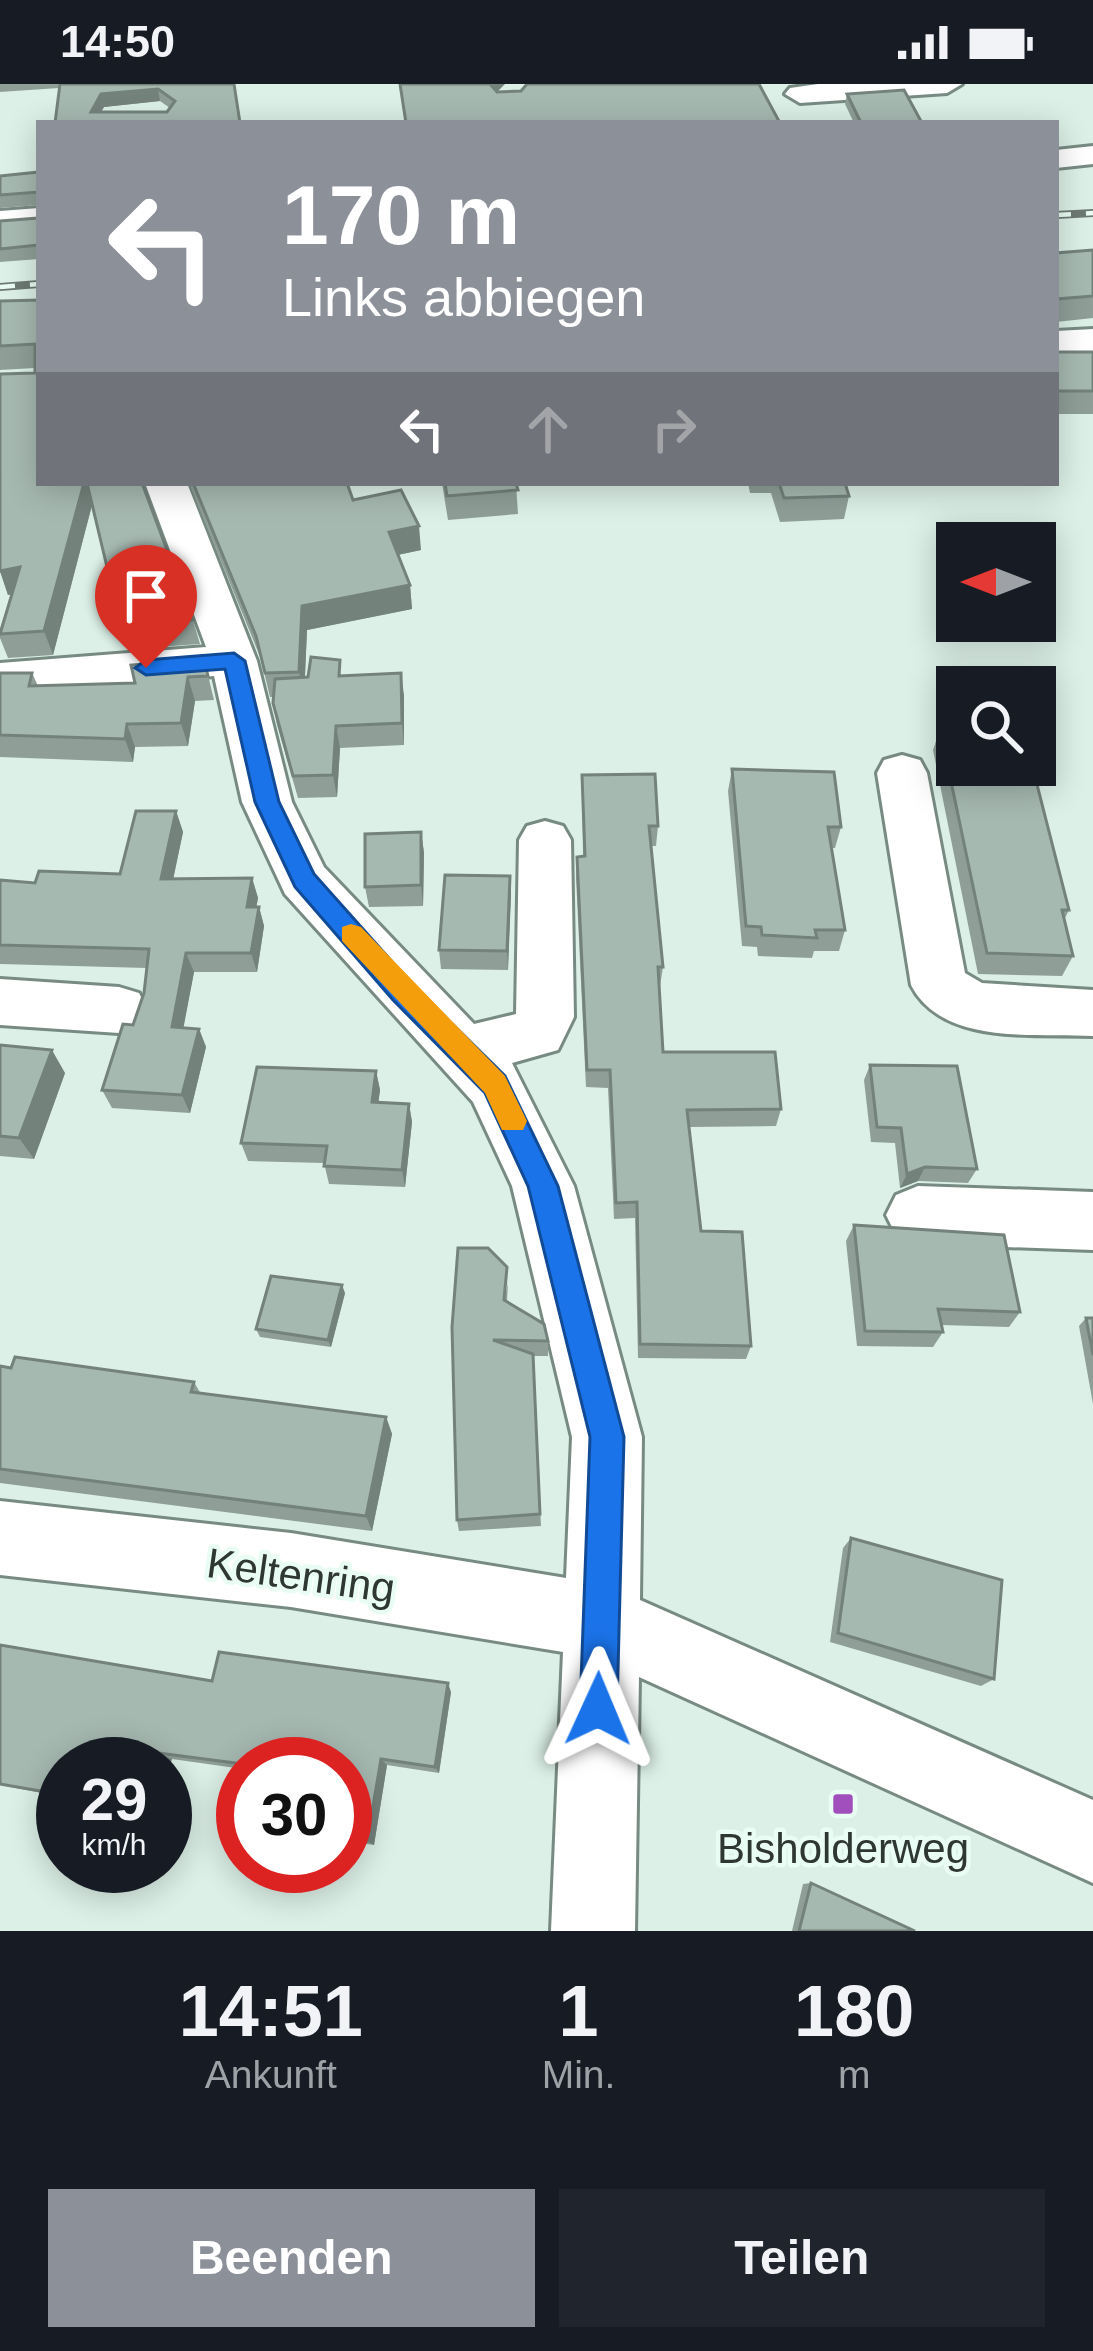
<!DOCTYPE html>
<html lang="de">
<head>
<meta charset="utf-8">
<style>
	body { margin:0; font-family:Helvetica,sans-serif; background:#20242c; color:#f1f3f6; height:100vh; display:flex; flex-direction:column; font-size:45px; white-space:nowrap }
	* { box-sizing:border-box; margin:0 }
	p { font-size:39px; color:#9ea1a6 }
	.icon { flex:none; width:66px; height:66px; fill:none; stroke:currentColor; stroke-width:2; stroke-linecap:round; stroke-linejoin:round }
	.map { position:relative; height:1847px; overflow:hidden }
	.sheet { display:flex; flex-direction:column; background:#171b24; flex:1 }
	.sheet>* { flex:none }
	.hud { position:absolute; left:36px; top:36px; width:1023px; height:366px; border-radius:0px; box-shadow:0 6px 30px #0003; background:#8c9099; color:#fff; overflow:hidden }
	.needle { width:78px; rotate:270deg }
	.controls { position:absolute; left:936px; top:438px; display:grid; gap:24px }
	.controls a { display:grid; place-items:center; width:120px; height:120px; border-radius:0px; background:#171b24; box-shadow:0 6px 30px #0003; font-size:60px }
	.speed { position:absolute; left:36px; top:1653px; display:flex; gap:24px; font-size:60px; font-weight:700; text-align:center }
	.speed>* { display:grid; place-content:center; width:156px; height:156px; border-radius:50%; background:#171b24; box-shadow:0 6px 30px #0003; line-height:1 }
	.speed small { font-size:30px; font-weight:400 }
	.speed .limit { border:18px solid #d22; background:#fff; color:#111 }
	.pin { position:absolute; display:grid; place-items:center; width:102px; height:102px; color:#fff; margin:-123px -51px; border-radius:50% 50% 50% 0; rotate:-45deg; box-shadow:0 0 12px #0007 }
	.pin .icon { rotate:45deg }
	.me { position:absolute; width:132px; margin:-66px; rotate:1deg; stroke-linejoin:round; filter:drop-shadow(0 0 9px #0008) }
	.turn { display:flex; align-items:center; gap:42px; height:252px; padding:0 48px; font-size:54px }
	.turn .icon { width:156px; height:156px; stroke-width:2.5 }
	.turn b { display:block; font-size:84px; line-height:102px }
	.lanes { display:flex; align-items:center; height:114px; padding:0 48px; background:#0003; justify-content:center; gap:60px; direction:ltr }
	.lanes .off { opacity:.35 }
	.eta { display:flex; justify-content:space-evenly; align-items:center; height:204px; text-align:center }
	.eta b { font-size:72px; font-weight:700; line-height:84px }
	.cta { display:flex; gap:24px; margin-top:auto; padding:24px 48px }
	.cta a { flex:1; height:138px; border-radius:0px; background:#8c9099; color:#fff; font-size:48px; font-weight:700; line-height:138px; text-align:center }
	.cta a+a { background:#20242c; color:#f1f3f6 }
	.status { display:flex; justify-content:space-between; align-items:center; height:84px; padding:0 60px; background:#171b24; direction:ltr }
	.status svg { height:33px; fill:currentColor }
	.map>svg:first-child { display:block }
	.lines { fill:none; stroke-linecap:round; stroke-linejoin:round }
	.minor-casing { stroke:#788b82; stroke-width:6 }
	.minor { fill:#fff; fill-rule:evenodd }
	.rail-casing { stroke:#6d7973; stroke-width:8 }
	.rail { stroke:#e9fdf4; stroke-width:4.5; stroke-dasharray:15; stroke-linecap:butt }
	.wall { fill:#8f9f98; fill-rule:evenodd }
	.shaded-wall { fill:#74827c }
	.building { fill:#a6b9b1; stroke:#74827c; stroke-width:3; fill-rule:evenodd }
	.route { fill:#1a73e8; stroke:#114b97; stroke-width:3 }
	.slow { fill:#f59e0b }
	.poi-dot { fill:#a24fbe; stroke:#e9fdf4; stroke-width:4.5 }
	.labels { text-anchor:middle; stroke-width:9; stroke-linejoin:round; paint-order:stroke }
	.near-street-label { font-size:42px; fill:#2f3733; stroke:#e9fdf4 }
	.near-poi-label { font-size:42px; fill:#2f3733; stroke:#e9fdf4 }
</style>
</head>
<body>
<div class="status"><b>14:50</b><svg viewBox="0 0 49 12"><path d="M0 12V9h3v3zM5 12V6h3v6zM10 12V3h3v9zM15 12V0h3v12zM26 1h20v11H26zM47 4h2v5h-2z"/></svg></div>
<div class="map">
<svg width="1093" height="1847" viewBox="0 0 1093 1847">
	<rect width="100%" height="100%" fill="#dcf0e7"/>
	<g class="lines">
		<defs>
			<g id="minor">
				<path d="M 818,0 L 962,0 L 947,9 L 800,19 L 785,10 L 790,4 Z"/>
				<path d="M 1093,62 L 1093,80 L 1056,84 L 1056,66 Z"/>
				<path d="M 39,124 L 39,144 L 0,147 L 0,127 Z"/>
				<path d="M 1093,245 L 1093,267 L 1056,269 L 1056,247 Z"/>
				<path d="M 145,399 L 187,399 L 257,577 L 292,718 L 324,783 L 474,940 L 516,930 L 519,756 L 527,742 L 545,737 L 563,742 L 571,756 L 574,933 L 558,966 L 512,979 L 574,1102 L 642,1353 L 640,1516 L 1093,1716 L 1093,1799 L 639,1593 L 635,1847 L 551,1847 L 563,1568 L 291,1523 L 0,1491 L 0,1417 L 291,1449 L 566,1494 L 572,1353 L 512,1102 L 473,1018 L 285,810 L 242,718 L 214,592 L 0,611 L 0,579 L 206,563 Z"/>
				<path d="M 902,671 L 920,676 L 927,689 L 965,889 L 982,899 L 1093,906 L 1093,952 C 1035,949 942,962 911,901 L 877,689 L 884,676 Z"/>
				<path d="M 0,895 L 119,903 L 139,909 L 148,926 L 139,943 L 119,949 L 0,941 Z"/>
				<path d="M 918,1102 L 1093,1108 L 1093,1166 L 918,1160 L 896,1151 L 886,1131 L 896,1111 Z"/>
			</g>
		</defs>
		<use href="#minor" class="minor-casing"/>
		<use href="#minor" class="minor"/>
		<defs>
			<g id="rail">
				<path d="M 1056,131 L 1093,129"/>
				<path d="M 0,203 L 39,200"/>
			</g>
		</defs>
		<use href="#rail" class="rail-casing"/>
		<use href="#rail" class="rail"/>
	</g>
	<g class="wall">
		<path d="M 0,0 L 234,0 L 241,39 L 55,39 L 59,4 L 0,8 ZM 160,17 L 170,24 L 167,28 L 101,28 L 104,23 Z"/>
		<path d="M 847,10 L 922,39 L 854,39 L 845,20 Z"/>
		<path d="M 39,88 L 39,175 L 0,178 L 0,137 L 38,134 L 38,121 L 0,124 L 0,92 Z"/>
		<path d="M 1093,166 L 1093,234 L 1056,238 L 1056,169 Z"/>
		<path d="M 0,217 L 142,399 L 193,536 L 200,560 L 129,565 L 121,542 L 92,421 L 53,571 L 8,574 L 0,554 L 0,545 L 11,510 L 8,511 L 0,487 L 35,284 L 0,286 Z"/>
		<rect x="1056" y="268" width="37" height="62"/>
		<path d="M 189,399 L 347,399 L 353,416 L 421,466 L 398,471 L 410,501 L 412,525 L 307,546 L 305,593 L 342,592 L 404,611 L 404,661 L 340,664 L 337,713 L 298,714 L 277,641 L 273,619 L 273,613 L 270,613 L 261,575 Z"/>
		<path d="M 442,399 L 516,399 L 518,430 L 448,436 Z"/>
		<path d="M 748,399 L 845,399 L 849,412 L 844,435 L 780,438 L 771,409 L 750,409 Z"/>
		<path d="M 204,575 L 214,616 L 195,617 L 188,662 L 135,663 L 133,678 L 0,673 L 0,589 L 32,589 L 38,602 L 135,599 Z"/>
		<path d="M 940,645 L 1069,826 L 1064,836 L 1073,872 L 1062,892 L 978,890 L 933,666 Z"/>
		<path d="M 732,685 L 841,743 L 835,764 L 831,764 L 845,846 L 839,867 L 814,867 L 812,874 L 758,872 L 757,863 L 742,862 L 728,707 Z"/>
		<path d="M 582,691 L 658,742 L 656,762 L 651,762 L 663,883 L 660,902 L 659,902 L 663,968 L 781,1025 L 776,1042 L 689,1043 L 701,1147 L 751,1262 L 746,1275 L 638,1274 L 635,1134 L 614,1135 L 608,1004 L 586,1003 L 576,793 L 577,773 L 583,772 Z"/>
		<path d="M 176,727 L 183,748 L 173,795 L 252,794 L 258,814 L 256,823 L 259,823 L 264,842 L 257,888 L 194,888 L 183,944 L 199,945 L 206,963 L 190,1029 L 112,1024 L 102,1006 L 133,941 L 144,909 L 147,884 L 0,880 L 0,796 L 35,799 L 120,790 Z"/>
		<path d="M 421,748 L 424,769 L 423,822 L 369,823 L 365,803 Z"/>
		<path d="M 510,792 L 508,886 L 441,885 L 439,866 Z"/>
		<path d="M 0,961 L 65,989 L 34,1075 L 0,1072 Z"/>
		<path d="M 870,981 L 977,1085 L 968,1099 L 918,1097 L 900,1104 L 895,1059 L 871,1058 L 864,996 Z"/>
		<path d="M 376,987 L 380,1006 L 378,1019 L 409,1020 L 412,1038 L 405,1103 L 329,1100 L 324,1079 L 248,1077 L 241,1059 Z"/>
		<path d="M 854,1141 L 1020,1228 L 1009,1243 L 941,1241 L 943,1248 L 933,1263 L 857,1262 L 846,1157 Z"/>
		<path d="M 508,1199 L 507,1217 L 548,1257 L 548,1272 L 533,1272 L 541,1442 L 459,1447 L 457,1436 Z"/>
		<path d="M 345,1209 L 331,1263 L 260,1253 L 256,1245 Z"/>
		<path d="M 1086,1234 L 1093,1234 L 1093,1320 L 1079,1242 Z"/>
		<path d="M 0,1282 L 194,1298 L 201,1310 L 386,1333 L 392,1350 L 372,1447 L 0,1399 Z"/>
		<path d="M 851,1454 L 994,1595 L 981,1602 L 830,1558 L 843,1464 Z"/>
		<path d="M 0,1561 L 212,1597 L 451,1608 L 439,1689 L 387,1681 L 374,1761 L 345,1757 L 345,1680 L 243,1680 L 243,1685 L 172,1675 L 63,1680 L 63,1713 L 0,1701 Z"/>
		<path d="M 811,1799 L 915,1847 L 792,1847 L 803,1800 Z"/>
	</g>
	<g class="shaded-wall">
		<path d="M 488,0 L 505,0 L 488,17 Z"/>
		<path d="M 158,5 L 160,17 L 104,23 L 94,39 L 91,28 L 101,10 Z"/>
		<path d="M 84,399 L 87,399 L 93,417 L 53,571 L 44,547 Z"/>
		<path d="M 419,442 L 421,466 L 392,472 L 389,448 Z"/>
		<path d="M 20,483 L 29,507 L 8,511 L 0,487 Z"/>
		<path d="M 410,501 L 412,525 L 307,546 L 304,611 L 299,588 L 302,522 Z"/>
		<path d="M 401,589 L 404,611 L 404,661 L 402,639 Z"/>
		<path d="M 188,593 L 195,617 L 188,662 L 181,639 Z"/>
		<path d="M 127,640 L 135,663 L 133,678 L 125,655 Z"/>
		<path d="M 336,642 L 340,664 L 337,713 L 333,691 Z"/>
		<path d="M 176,727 L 183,748 L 169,815 L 161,795 Z"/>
		<path d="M 421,748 L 424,769 L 423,822 L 421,801 Z"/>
		<path d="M 510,792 L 511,812 L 508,886 L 507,867 Z"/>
		<path d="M 252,794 L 258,814 L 253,842 L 247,823 Z"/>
		<path d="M 259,823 L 264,842 L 257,888 L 251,869 Z"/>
		<path d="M 186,869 L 194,888 L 180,962 L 172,943 Z"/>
		<path d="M 199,945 L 206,963 L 190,1029 L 182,1011 Z"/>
		<path d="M 52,966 L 65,989 L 34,1075 L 19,1054 Z"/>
		<path d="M 376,987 L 380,1006 L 376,1037 L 372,1018 Z"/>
		<path d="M 409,1020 L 412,1038 L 405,1103 L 402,1086 Z"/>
		<path d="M 925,1083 L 918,1097 L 900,1104 L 907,1090 Z"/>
		<path d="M 342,1201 L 345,1209 L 331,1263 L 328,1256 Z"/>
		<path d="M 386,1333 L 392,1350 L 372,1447 L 366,1432 Z"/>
		<path d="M 448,1599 L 451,1608 L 439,1689 L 435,1683 Z"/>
		<path d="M 158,1669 L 172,1675 L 165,1700 L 165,1680 L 155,1680 Z"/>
		<path d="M 381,1675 L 387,1681 L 374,1761 L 367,1757 Z"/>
	</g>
	<g class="building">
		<path d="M 60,0 L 234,0 L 240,39 L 55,39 ZM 158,5 L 175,17 L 167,28 L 91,28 L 101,10 Z"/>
		<path d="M 400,0 L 490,0 L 497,8 L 521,7 L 527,0 L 759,0 L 780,39 L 406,39 Z"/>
		<path d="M 904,6 L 922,39 L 861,39 L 847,10 Z"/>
		<path d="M 39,88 L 39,161 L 0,165 L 0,137 L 38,134 L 38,108 L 0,111 L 0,92 Z"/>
		<path d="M 1093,166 L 1093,212 L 1056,215 L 1056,169 Z"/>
		<path d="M 39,216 L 39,399 L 84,399 L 44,547 L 0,550 L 20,483 L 0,487 L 0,290 L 35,289 L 35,260 L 0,262 L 0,217 Z"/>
		<rect x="1056" y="268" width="37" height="39"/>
		<path d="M 87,399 L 142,399 L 193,536 L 121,542 Z"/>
		<path d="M 193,399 L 347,399 L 353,416 L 401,406 L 419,442 L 389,448 L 410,501 L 302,522 L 299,588 L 265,589 L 256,552 Z"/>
		<path d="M 445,399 L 516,399 L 518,406 L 447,412 Z"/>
		<path d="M 779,399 L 845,399 L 849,412 L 784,414 Z"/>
		<path d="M 311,573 L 340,576 L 339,592 L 401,589 L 402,639 L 336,642 L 333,691 L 293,692 L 273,619 L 275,595 L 308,593 Z"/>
		<path d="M 204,575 L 208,592 L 188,593 L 181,639 L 127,640 L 125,655 L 0,651 L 0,589 L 32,589 L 29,602 L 135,599 L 131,581 Z"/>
		<path d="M 940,645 L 957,645 L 957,681 L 1032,681 L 1069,826 L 1062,826 L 1073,872 L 987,869 Z"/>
		<path d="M 732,685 L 834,688 L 841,743 L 828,743 L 845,846 L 815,846 L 817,854 L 762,851 L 761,843 L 746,842 Z"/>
		<path d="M 655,690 L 658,742 L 649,742 L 663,883 L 658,883 L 663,968 L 775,968 L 781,1025 L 687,1026 L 701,1147 L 742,1148 L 751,1262 L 640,1260 L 637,1118 L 616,1119 L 610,986 L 587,986 L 577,773 L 585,772 L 582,691 Z"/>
		<path d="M 136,727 L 176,727 L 161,795 L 252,794 L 247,823 L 259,823 L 251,869 L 186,869 L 172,943 L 199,945 L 182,1011 L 102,1006 L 123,940 L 133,941 L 144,909 L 149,865 L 0,861 L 0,796 L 35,799 L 39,787 L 120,790 Z"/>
		<path d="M 421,748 L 421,801 L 365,803 L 365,750 Z"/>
		<path d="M 445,791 L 510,792 L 507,867 L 439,866 Z"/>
		<path d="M 0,961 L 52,966 L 19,1054 L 0,1052 Z"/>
		<path d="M 870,981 L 957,982 L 977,1085 L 925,1083 L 907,1090 L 901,1044 L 877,1043 Z"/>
		<path d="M 257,983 L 376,987 L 372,1018 L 409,1020 L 402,1086 L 324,1082 L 327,1062 L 241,1059 Z"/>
		<path d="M 854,1141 L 1004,1151 L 1020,1228 L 938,1225 L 943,1248 L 865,1247 Z"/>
		<path d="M 458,1164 L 488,1164 L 507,1183 L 504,1216 L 544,1240 L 548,1257 L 493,1256 L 533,1270 L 540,1430 L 457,1436 L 452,1243 Z"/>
		<path d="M 271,1192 L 342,1201 L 328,1256 L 256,1245 Z"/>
		<path d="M 1086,1234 L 1093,1234 L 1093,1271 Z"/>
		<path d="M 15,1273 L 194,1298 L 191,1308 L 386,1333 L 366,1432 L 0,1385 L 0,1282 L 11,1284 Z"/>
		<path d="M 851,1454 L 1002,1496 L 994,1595 L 838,1549 Z"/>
		<path d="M 0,1561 L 212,1597 L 219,1568 L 448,1599 L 435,1683 L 381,1675 L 367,1757 L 345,1754 L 345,1680 L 243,1680 L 158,1669 L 155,1680 L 63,1680 L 63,1711 L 0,1700 Z"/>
		<path d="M 811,1799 L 915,1847 L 799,1847 Z"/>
	</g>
	<path class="route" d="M 234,569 L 245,577 L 279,718 L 314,790 L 412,900 L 505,992 L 558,1102 L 624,1353 L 617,1625 L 612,1639 L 598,1644 L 585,1639 L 580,1625 L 590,1353 L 528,1102 L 485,1009 L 393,916 L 295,803 L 255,718 L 225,585 L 146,591 L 135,584 L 146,576 Z"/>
	<path class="slow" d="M 351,840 L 361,843 L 505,992 L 527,1037 L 523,1046 L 502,1046 L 485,1009 L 342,857 L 342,843 Z"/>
	<rect class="poi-dot" x="831" y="1708" width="24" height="24" rx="6"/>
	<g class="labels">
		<g class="near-street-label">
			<text transform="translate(301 1491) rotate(8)" y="15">Keltenring</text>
		</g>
		<g class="near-poi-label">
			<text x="843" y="1779">Bisholderweg</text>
		</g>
	</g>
</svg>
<div class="controls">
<a><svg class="needle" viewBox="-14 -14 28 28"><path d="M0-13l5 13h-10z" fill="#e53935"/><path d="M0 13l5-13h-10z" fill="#9ea1a6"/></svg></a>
<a><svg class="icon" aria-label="search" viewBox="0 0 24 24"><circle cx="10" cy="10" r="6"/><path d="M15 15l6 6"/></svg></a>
</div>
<div class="speed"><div>29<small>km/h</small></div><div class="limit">30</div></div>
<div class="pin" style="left:146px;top:584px;background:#d93025"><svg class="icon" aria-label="arrive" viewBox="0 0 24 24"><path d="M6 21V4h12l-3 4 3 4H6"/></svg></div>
<svg class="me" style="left:598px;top:1625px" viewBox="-20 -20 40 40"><path d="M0-17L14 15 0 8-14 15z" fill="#1a73e8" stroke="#fff" stroke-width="4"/></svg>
<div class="hud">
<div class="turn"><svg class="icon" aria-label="left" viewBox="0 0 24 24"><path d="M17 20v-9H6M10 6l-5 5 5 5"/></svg><div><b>170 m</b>Links abbiegen</div></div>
<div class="lanes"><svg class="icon" aria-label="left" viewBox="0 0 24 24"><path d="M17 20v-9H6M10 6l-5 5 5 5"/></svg><svg class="icon off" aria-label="ahead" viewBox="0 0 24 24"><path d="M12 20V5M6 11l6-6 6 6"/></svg><svg class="icon off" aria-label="right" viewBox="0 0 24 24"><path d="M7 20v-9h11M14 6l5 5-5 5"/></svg></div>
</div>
</div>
<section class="sheet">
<div class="eta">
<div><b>14:51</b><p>Ankunft</p></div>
<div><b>1</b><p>Min.</p></div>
<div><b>180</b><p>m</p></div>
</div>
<div class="cta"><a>Beenden</a><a>Teilen</a></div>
</section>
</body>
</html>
